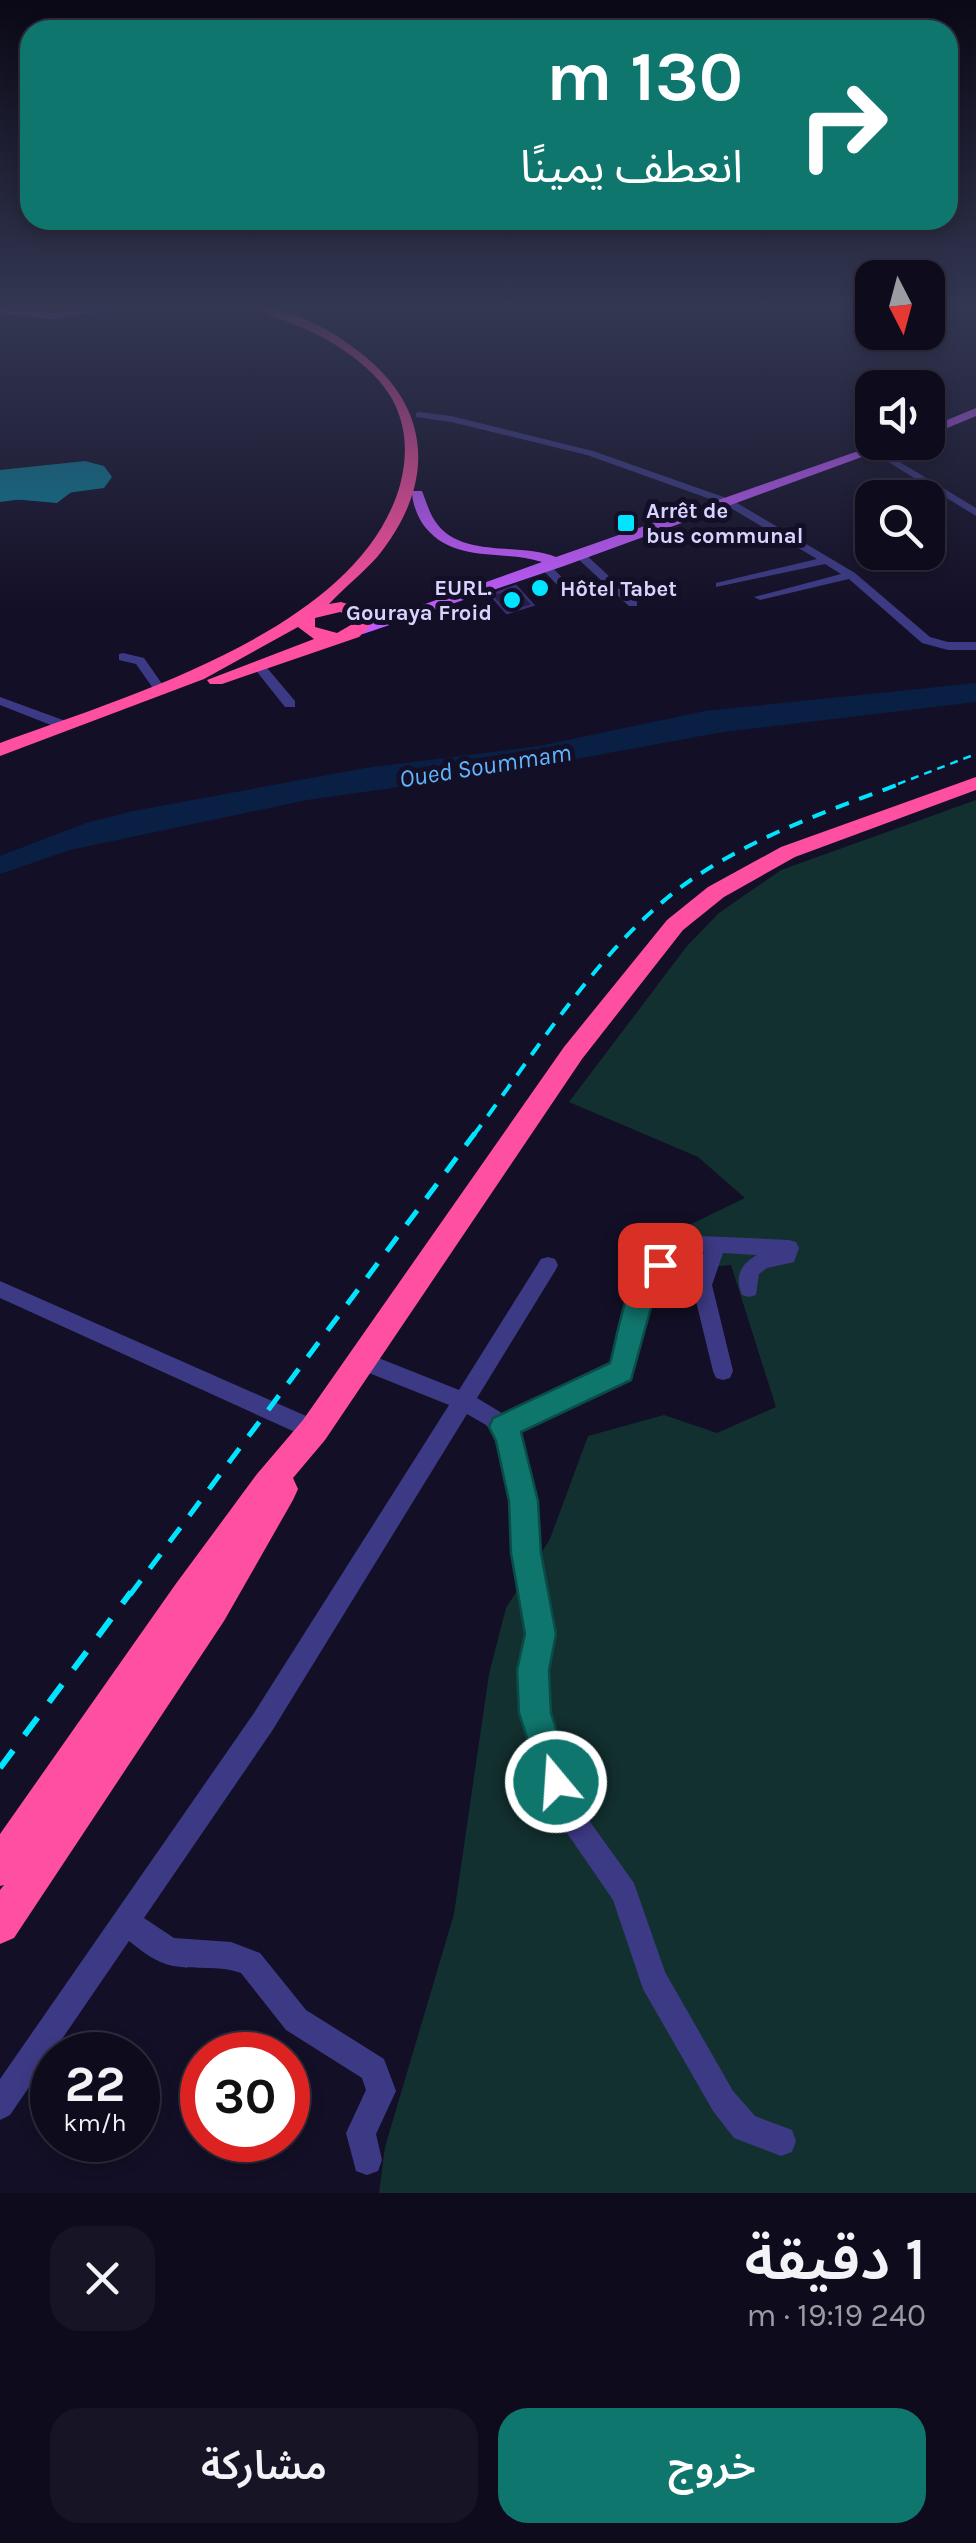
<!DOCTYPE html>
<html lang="ar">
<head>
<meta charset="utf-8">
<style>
	body { margin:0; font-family:Karla,"Noto Sans Arabic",sans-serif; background:#171425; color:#f1f3f6; direction:rtl; height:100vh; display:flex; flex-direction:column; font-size:38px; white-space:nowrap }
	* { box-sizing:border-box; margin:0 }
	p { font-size:32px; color:#9b9ba3 }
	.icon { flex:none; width:55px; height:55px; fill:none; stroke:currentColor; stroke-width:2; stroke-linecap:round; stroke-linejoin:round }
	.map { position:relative; height:2193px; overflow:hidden; direction:ltr }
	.panel { display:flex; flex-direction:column; background:#0e0b1c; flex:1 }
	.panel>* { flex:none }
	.guide { position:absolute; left:20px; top:20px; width:938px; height:210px; border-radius:30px; box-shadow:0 5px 15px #0003,0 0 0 2px #2e2b3b; direction:rtl; background:#0f766e; color:#fff; overflow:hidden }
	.needle { width:65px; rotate:174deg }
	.fabs { position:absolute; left:855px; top:260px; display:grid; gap:20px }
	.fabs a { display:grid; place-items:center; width:90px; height:90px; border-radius:20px; background:#0e0b1c; box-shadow:0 5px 15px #0003,0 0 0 2px #2e2b3b; font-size:50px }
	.speed { position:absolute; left:30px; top:2032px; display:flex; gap:20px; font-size:50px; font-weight:700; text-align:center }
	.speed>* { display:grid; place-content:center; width:130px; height:130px; border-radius:50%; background:#0e0b1c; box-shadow:0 5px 15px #0003,0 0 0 2px #2e2b3b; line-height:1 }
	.speed small { font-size:25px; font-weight:400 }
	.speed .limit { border:15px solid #d22; background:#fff; color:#111 }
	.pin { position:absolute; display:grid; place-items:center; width:85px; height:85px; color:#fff; margin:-42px; border-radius:20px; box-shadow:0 5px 15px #0006 }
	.me { position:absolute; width:110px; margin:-55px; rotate:342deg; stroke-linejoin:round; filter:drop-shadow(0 0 8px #0008) }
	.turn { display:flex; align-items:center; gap:35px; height:210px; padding:0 50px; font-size:45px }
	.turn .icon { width:130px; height:130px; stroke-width:2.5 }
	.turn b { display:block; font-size:70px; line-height:85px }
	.round { display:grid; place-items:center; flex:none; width:105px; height:105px; border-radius:30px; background:#171425 }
	.overview { display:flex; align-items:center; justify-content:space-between; height:170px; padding:0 50px }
	h1 { font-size:60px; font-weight:600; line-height:75px }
	.primary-button { display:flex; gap:20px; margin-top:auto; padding:20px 50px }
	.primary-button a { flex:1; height:115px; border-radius:30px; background:#0f766e; color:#fff; font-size:40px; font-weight:600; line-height:115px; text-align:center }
	.primary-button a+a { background:#171425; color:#f1f3f6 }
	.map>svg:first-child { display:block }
	.green { fill:#12302f }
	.water { fill:#0a1f44 }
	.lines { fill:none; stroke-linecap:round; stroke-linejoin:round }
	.taxiway { fill:#0a7a92; fill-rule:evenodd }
	.runway { fill:#0a7a92; fill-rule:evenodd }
	.building { fill:#241b47; stroke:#3b2d73; stroke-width:2.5 }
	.minor { fill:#3d3a85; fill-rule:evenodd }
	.major { fill:#c25bff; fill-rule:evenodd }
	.highway { fill:#ff4fa3; fill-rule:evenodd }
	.rail-far3 { stroke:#00e5ff; stroke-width:2.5; stroke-dasharray:8 6; stroke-linecap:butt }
	.rail-far2 { stroke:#00e5ff; stroke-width:4; stroke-dasharray:14 11; stroke-linecap:butt }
	.rail-far1 { stroke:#00e5ff; stroke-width:5; stroke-dasharray:18 15; stroke-linecap:butt }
	.rail { stroke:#00e5ff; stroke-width:6; stroke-dasharray:22 19; stroke-linecap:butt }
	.route { fill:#0f766e; stroke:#0a4d48; stroke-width:2.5 }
	.poi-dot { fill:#00e5ff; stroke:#130f26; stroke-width:4 }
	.labels { text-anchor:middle; stroke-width:10; stroke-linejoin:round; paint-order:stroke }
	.far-poi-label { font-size:22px; font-weight:bold; fill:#d9d4ff; stroke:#130f26; text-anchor:start }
	.far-water-label { font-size:25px; font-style:italic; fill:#62b6ff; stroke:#130f26 }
</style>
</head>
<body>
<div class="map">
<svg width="976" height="2193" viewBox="0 0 976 2193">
	<rect width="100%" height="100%" fill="#130f26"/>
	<path class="green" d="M 976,800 L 976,2193 L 379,2193 L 385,2147 L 454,1914 L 489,1674 L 506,1608 L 550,1539 L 588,1436 L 664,1415 L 717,1433 L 776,1407 L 731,1265 L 634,1274 L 658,1240 L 745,1198 L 698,1157 L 569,1102 L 687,946 L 719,913 L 781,870 Z"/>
	<path class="water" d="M 976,683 L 976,702 L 723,732 L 499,773 L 307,800 L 70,850 L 0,874 L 0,856 L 86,823 L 133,811 L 365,768 L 539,746 L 705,711 Z"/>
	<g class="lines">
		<path class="taxiway" d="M 63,472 L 74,479 L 74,490 L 57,503 L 0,498 L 0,484 L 45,491 L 52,487 L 55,474 Z"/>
		<path class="runway" d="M 85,461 L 104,466 L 112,477 L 104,488 L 0,502 L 0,470 Z"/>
	</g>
	<path class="building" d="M 516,586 L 533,605 L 507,613 L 491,595 Z"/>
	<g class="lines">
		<g class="minor">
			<path d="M 419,412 L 451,416 L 593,451 L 732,500 L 855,573 L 930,637 L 948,642 L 976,642 L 976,650 L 948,650 L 922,643 L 849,579 L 760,600 L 754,597 L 841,574 L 825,564 L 716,587 L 716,583 L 817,559 L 724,504 L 587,455 L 451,422 L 416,417 L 416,413 Z"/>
			<path d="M 875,447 L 976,508 L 976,516 L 872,452 L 870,450 Z"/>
			<path d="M 576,553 L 584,553 L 637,602 L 637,606 L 629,606 L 576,557 Z"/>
			<path d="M 542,565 L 550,565 L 576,592 L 576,596 L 568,596 L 542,569 Z"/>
			<path d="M 123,653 L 144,658 L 167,691 L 165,694 L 157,694 L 136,664 L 119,660 L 119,654 Z"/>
			<path d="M 254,662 L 262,662 L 295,701 L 295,707 L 285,707 L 254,668 Z"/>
			<path d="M 0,697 L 71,723 L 73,726 L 66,730 L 61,729 L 0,705 Z"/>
			<path d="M 701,1236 L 789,1240 L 796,1242 L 799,1248 L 794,1262 L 767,1268 L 759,1274 L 756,1295 L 749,1297 L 742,1295 C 734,1276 741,1264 757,1255 L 723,1253 L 712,1285 L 733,1371 L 730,1378 L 723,1380 L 716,1378 L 713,1371 L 692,1285 L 704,1252 C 640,1262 650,1331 629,1378 L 517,1431 L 535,1501 L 537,1553 L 553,1634 L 545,1670 L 547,1713 L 569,1780 L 583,1812 L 634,1883 L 665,1972 L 733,2091 L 755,2116 L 792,2130 L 796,2141 L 792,2152 L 781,2156 L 734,2138 L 713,2111 L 643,1989 L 613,1900 L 565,1830 L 548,1791 L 523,1713 L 521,1670 L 529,1634 L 515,1553 L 513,1501 L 499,1441 L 486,1425 L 467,1414 L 272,1731 L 144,1918 L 174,1938 L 231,1942 L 260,1953 L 306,2010 L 384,2059 L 396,2091 L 376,2134 L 382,2160 L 378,2171 L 367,2175 L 356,2171 L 346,2133 L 366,2090 L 362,2078 L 286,2030 L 241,1973 C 219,1965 195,1970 173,1966 C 155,1962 143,1952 129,1941 L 10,2115 L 0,2120 L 0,2079 L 254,1713 L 449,1405 L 354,1367 L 351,1360 L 354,1353 L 361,1351 L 459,1390 L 541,1259 L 548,1257 L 555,1259 L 558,1265 L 555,1271 L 477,1398 L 505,1415 L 613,1365 C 624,1325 629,1267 670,1246 C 680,1241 691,1239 701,1236 Z"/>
			<path d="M 0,1281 L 322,1423 L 325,1430 L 322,1437 L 314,1440 L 306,1437 L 0,1298 Z"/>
		</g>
		<g class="major">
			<path d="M 0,307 L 51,313 L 125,307 L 51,319 L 0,313 Z"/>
			<path d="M 976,408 L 976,416 L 928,436 L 928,428 Z"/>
			<path d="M 884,442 L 903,442 L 564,566 L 363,634 L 350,631 L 542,562 C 502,549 455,564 425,527 C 417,517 412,502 412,491 L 422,491 C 426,501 429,512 435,521 C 460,559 518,542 556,557 Z"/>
		</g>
		<g class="highway">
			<path d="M 254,307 C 290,307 330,329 358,351 C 433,407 436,484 378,556 C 363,573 345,587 329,604 L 341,602 L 368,610 L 373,623 L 359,637 L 222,684 L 210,684 L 207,680 L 314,639 L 298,627 L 204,679 L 0,756 L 0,743 C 127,696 359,630 400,485 C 408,455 407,425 391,397 C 371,364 331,339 296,325 C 282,319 266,315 254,307 ZM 340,612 L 355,617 L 356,622 L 337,633 L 315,627 L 315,618 Z"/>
			<path d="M 976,777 L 976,790 L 795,857 L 724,897 L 683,930 L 582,1059 L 325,1440 L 293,1478 L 298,1489 L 293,1500 L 224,1621 L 14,1938 L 0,1944 L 0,1890 L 4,1885 L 0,1886 L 0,1834 L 175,1585 L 257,1474 L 303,1420 L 564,1047 L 667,920 L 708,887 L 781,847 Z"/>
		</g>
		<path class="rail-far3" d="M 898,784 L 976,754"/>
		<path class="rail-far2" d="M 473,1136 C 539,1048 610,930 703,872 C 766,832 835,808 905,782"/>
		<path class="rail-far1" d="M 130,1595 L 475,1133"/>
		<path class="rail" d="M 0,1768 L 131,1592"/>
	</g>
	<linearGradient id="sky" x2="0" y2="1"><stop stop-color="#0a0815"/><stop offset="0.5" stop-color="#333752"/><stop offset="1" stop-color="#333752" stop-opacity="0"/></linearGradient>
	<rect width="976" height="614" fill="url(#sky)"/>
	<path class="route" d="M 660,1255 L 669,1258 L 673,1265 L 655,1293 L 631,1380 L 521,1432 L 538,1501 L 541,1553 L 556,1634 L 549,1670 L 551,1713 L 573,1782 L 568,1794 L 556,1799 L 545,1794 L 519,1713 L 517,1670 L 525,1634 L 511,1553 L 509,1501 L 496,1441 L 489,1427 L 493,1418 L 610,1363 C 619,1332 625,1267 660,1255 Z"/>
	<g class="poi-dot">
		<rect x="616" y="513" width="20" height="20" rx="5"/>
		<circle cx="540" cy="588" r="10"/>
		<circle cx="512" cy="600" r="10"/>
	</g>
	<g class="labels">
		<g class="far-poi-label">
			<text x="646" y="518">Arrêt de<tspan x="646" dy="25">bus communal</tspan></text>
			<text x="492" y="595" text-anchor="end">EURL.<tspan x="492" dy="25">Gouraya Froid</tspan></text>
			<text x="560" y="596">Hôtel Tabet</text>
		</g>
		<g class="far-water-label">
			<text transform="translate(485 765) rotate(-9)" y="9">Oued Soummam</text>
		</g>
	</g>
</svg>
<div class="fabs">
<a><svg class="needle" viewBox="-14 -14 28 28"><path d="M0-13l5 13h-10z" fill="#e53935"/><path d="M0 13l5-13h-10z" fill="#9b9ba3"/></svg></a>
<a><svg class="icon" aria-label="sound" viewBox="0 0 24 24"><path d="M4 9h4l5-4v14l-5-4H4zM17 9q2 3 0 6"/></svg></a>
<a><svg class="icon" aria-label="search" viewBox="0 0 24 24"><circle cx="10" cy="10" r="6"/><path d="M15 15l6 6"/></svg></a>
</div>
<div class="speed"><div>22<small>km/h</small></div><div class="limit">30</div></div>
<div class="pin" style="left:660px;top:1265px;background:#d93025"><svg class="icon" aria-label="arrive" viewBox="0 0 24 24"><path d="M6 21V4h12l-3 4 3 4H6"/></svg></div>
<svg class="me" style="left:556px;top:1782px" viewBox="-20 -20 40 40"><circle r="17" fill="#0f766e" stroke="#fff" stroke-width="3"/><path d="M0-11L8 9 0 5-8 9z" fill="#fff"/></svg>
<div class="guide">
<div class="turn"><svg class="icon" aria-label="right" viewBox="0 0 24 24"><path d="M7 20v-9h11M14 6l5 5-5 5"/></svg><div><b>130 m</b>انعطف يمينًا</div></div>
</div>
</div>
<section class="panel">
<div class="overview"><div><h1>1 دقيقة</h1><p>240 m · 19:19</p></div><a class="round"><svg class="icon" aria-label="close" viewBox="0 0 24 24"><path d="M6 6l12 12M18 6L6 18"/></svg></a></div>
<div class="primary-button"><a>خروج</a><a>مشاركة</a></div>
</section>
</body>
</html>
